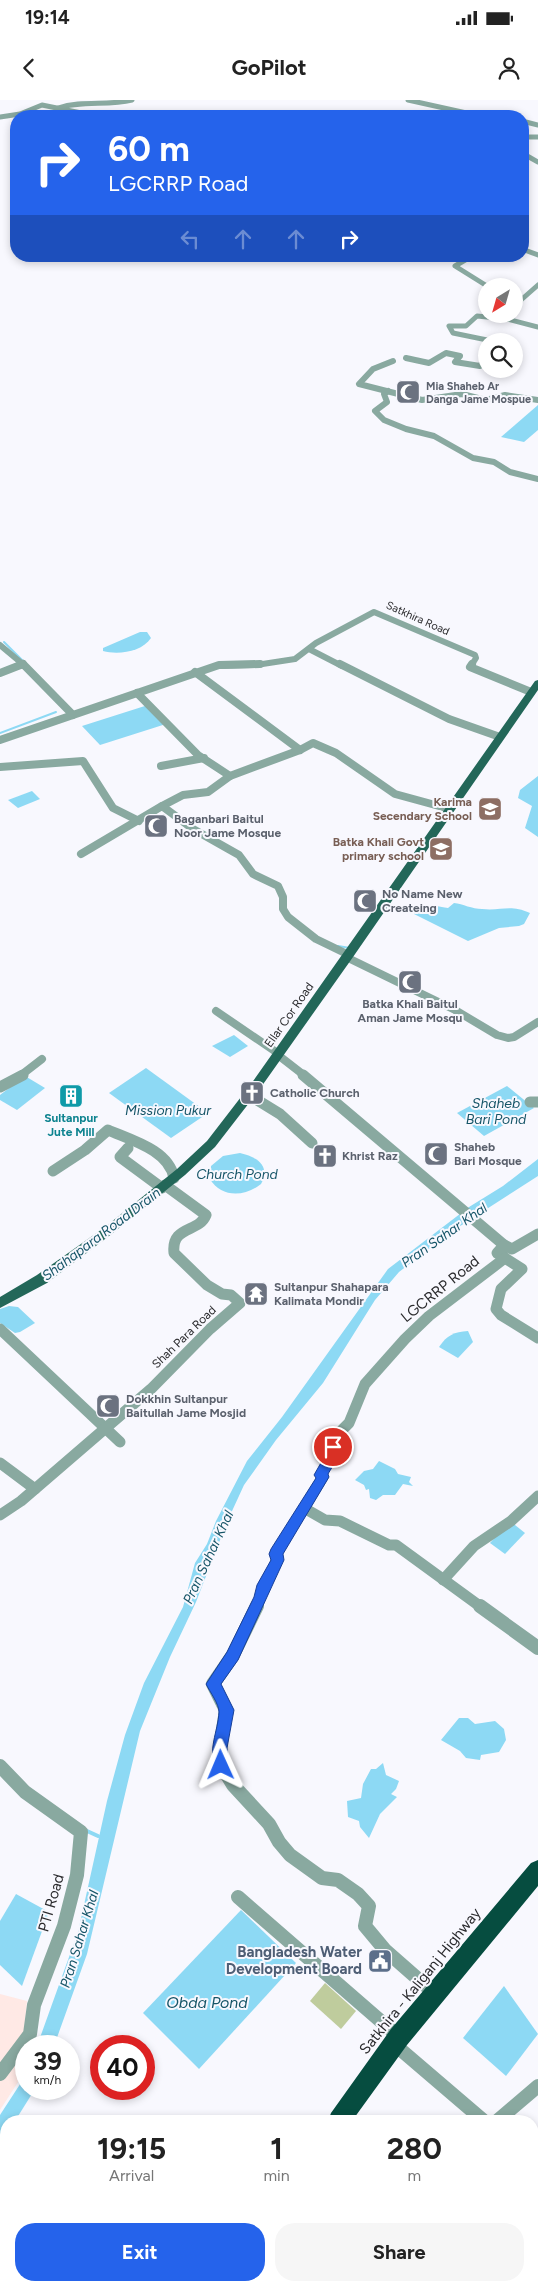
<!DOCTYPE html>
<html lang="en">
<head>
<meta charset="utf-8">
<style>
	body { margin:0; font-family:Figtree,sans-serif; background:#f6f6f6; color:#222; height:100vh; display:flex; flex-direction:column; font-size:19px; white-space:nowrap }
	* { box-sizing:border-box; margin:0 }
	p { font-size:16px; color:#767676 }
	.icon { flex:none; width:28px; height:28px; fill:none; stroke:currentColor; stroke-width:2; stroke-linecap:round; stroke-linejoin:round }
	.map { position:relative; flex:1; overflow:hidden }
	.side { position:absolute; left:0px; top:2015px; width:539px; height:176px; display:flex; flex-direction:column; background:#fff; border-radius:20px 20px 0 0; box-shadow:0 2px 8px #0003 }
	.side>* { flex:none }
	.top-card { position:absolute; left:10px; top:10px; width:519px; height:152px; border-radius:20px; box-shadow:0 2px 8px #0003; background:#2563eb; color:#fff; overflow:hidden }
	.needle { width:32px; rotate:217deg }
	.tools { position:absolute; left:478px; top:178px; display:grid; gap:10px }
	.tools a { display:grid; place-items:center; width:45px; height:45px; border-radius:50%; background:#fff; box-shadow:0 2px 8px #0003; font-size:25px }
	.speed { position:absolute; left:15px; top:1935px; display:flex; gap:10px; font-size:25px; font-weight:700; text-align:center }
	.speed>* { display:grid; place-content:center; width:65px; height:65px; border-radius:50%; background:#fff; box-shadow:0 2px 8px #0003; line-height:1 }
	.speed small { font-size:12px; font-weight:400 }
	.speed .limit { border:8px solid #d22; background:#fff; color:#111 }
	.pin { position:absolute; display:grid; place-items:center; width:42px; height:42px; color:#fff; margin:-21px; border:2px solid #fff; border-radius:50%; box-shadow:0 1px 5px #0007 }
	.me { position:absolute; width:55px; margin:-28px; rotate:359deg; stroke-linejoin:round; filter:drop-shadow(0 0 4px #0008) }
	.turn { display:flex; align-items:center; gap:18px; height:105px; padding:0 15px; font-size:22px }
	.turn .icon { width:65px; height:65px; stroke-width:2.5 }
	.turn b { display:block; font-size:35px; line-height:42px }
	.lanes { display:flex; align-items:center; height:48px; padding:0 15px; background:#0003; justify-content:center; gap:25px; direction:ltr }
	.lanes .off { opacity:.35 }
	.eta { display:flex; justify-content:space-evenly; align-items:center; height:85px; text-align:center }
	.eta b { font-size:30px; font-weight:700; line-height:35px }
	.action { display:flex; gap:10px; margin-top:auto; padding:10px 15px }
	.action a { flex:1; height:58px; border-radius:20px; background:#2563eb; color:#fff; font-size:20px; font-weight:700; line-height:58px; text-align:center }
	.action a+a { background:#f6f6f6; color:#222 }
	.status { display:flex; justify-content:space-between; align-items:center; height:35px; padding:0 25px; background:#fff; direction:ltr }
	.status svg { height:14px; fill:currentColor }
	header { display:flex; justify-content:space-between; align-items:center; height:65px; padding:0 15px; background:#fff; font-size:22px; font-weight:700 }
	.map>svg:first-child { display:block }
	.commercial { fill:#ffe9e5 }
	.green { fill:#bfcc9d }
	.water { fill:#8dd9f4 }
	.lines { fill:none; stroke-linecap:round; stroke-linejoin:round }
	.stream-far1 { stroke:#8dd9f4; stroke-width:2 }
	.stream { stroke:#8dd9f4; stroke-width:4 }
	.minor-far4 { stroke:#89a9a0; stroke-width:5 }
	.minor-far3 { stroke:#89a9a0; stroke-width:6 }
	.minor-far2 { stroke:#89a9a0; stroke-width:8 }
	.minor-far1 { stroke:#89a9a0; stroke-width:11 }
	.minor { stroke:#89a9a0; stroke-width:14 }
	.major { fill:#236759; fill-rule:evenodd }
	.highway { fill:#064d40; fill-rule:evenodd }
	.route { fill:#2563eb; stroke:#184099 }
	.labels { text-anchor:middle; stroke-width:4; stroke-linejoin:round; paint-order:stroke }
	.far-worship-label { font-size:11px; font-weight:bold; fill:#5b616d; stroke:#f8f8fe; text-anchor:start }
	.far-street-label { font-size:11px; fill:#2b2b2e; stroke:#f8f8fe }
	.education-label { font-size:12px; font-weight:bold; fill:#785e54; stroke:#f8f8fe; text-anchor:end }
	.worship-label { font-size:12px; font-weight:bold; fill:#5b616d; stroke:#f8f8fe; text-anchor:start }
	.street-label { font-size:12px; fill:#2b2b2e; stroke:#f8f8fe }
	.culture-label { font-size:12px; font-weight:bold; fill:#0d838f; stroke:#f8f8fe }
	.water-label { font-size:14px; font-style:italic; fill:#165568; stroke:#f8f8fe }
	.near-street-label { font-size:15px; fill:#2b2b2e; stroke:#f8f8fe }
	.near-service-label { font-size:15px; font-weight:bold; fill:#4e5e75; stroke:#f8f8fe; text-anchor:end }
	.near-water-label { font-size:16px; font-style:italic; fill:#165568; stroke:#f8f8fe }
</style>
</head>
<body>
<div class="status"><b>19:14</b><svg viewBox="0 0 49 12"><path d="M0 12V9h3v3zM5 12V6h3v6zM10 12V3h3v9zM15 12V0h3v12zM26 1h20v11H26zM47 4h2v5h-2z"/></svg></div>
<header><svg class="icon" aria-label="back" viewBox="0 0 24 24"><path d="M15 5l-7 7 7 7"/></svg>GoPilot<svg class="icon" aria-label="person" viewBox="0 0 24 24"><circle cx="12" cy="8" r="4"/><path d="M4 21q1-7 8-7t8 7"/></svg></header>
<div class="map">
<svg width="538" height="2191" viewBox="0 0 538 2191">
	<rect width="100%" height="100%" fill="#f8f8fe"/>
	<path class="commercial" d="M 0,1894 L 27,1901 L 24,1932 L 12,1953 L 26,1967 L 26,1970 L 0,2010 Z"/>
	<path class="green" d="M 325,1883 L 356,1911 L 341,1929 L 310,1901 Z"/>
	<g class="water">
		<path d="M 538,305 L 538,330 L 524,342 L 501,337 Z"/>
		<path d="M 140,532 L 147,532 L 151,538 C 142,552 118,555 103,551 L 103,548 Z"/>
		<path d="M 148,605 L 166,624 L 100,645 L 82,626 Z"/>
		<path d="M 538,676 L 538,737 L 525,728 L 532,706 L 518,698 L 520,690 Z"/>
		<path d="M 32,691 L 40,699 L 18,708 L 8,700 Z"/>
		<path d="M 454,803 C 463,804 472,809 482,809 C 502,811 510,804 530,813 L 524,824 L 519,826 L 499,828 L 468,841 L 414,814 C 419,800 436,807 448,808 Z"/>
		<path d="M 234,935 L 248,946 L 230,957 L 212,946 Z"/>
		<path d="M 146,968 L 208,1013 L 171,1038 L 109,993 Z"/>
		<path d="M 25,976 L 45,988 L 17,1010 L 0,1000 L 0,995 Z"/>
		<path d="M 507,986 L 534,1008 L 484,1036 L 457,1013 Z"/>
		<path d="M 240,1053 C 257,1057 271,1066 261,1084 C 245,1097 221,1098 210,1079 L 211,1066 L 223,1056 Z"/>
		<path d="M 538,1059 L 538,1076 L 451,1132 L 399,1172 L 375,1200 L 323,1283 L 276,1340 L 244,1385 L 227,1422 L 196,1502 L 170,1557 L 140,1631 L 87,1854 L 54,1946 L 37,1946 L 78,1832 L 107,1701 L 125,1635 L 144,1583 L 183,1507 L 195,1463 L 207,1444 L 216,1421 L 247,1361 L 282,1317 L 388,1169 L 469,1107 L 503,1086 Z"/>
		<path d="M 9,1206 L 18,1207 L 35,1223 L 20,1232 L 15,1233 L 0,1223 L 0,1209 Z"/>
		<path d="M 468,1231 L 473,1242 L 458,1258 L 439,1247 C 447,1235 454,1232 468,1231 Z"/>
		<path d="M 379,1361 L 395,1369 L 398,1374 L 411,1377 L 409,1382 L 413,1386 L 403,1384 L 395,1395 L 383,1395 L 376,1400 L 370,1398 L 369,1389 L 366,1390 L 364,1385 L 355,1380 L 364,1371 L 373,1369 Z"/>
		<path d="M 510,1421 L 525,1433 L 505,1454 L 490,1443 Z"/>
		<path d="M 459,1618 L 468,1618 L 475,1624 L 495,1621 L 504,1629 L 506,1640 L 499,1652 L 481,1655 L 480,1660 L 466,1658 L 460,1651 L 441,1640 Z"/>
		<path d="M 383,1663 L 386,1675 L 399,1681 L 396,1689 L 391,1694 L 397,1697 L 380,1714 L 369,1738 L 360,1727 L 359,1721 L 348,1717 L 347,1701 L 361,1698 L 363,1684 L 371,1669 L 376,1669 Z"/>
		<path d="M 16,1794 L 49,1812 L 22,1886 L 0,1865 L 0,1821 Z"/>
		<path d="M 241,1810 L 296,1863 L 199,1969 L 143,1913 Z"/>
		<path d="M 504,1886 L 538,1934 L 506,1976 L 463,1938 Z"/>
		<path d="M 26,1975 L 26,1989 L 35,1989 L 15,2021 L 6,2021 L 6,2032 L 0,2040 L 0,2015 Z"/>
		<path d="M 292,2185 L 430,2185 L 435,2191 L 286,2191 Z"/>
	</g>
	<g class="lines">
		<g class="stream-far1">
			<path d="M 4,542 L 23,561"/>
			<path d="M 0,633 L 56,612"/>
			<path d="M 338,846 L 350,848"/>
		</g>
		<path class="stream" d="M 87,1731 L 98,1736"/>
		<g class="minor-far4">
			<path d="M 408,0 L 480,16"/>
			<path d="M 58,8 C 82,0 108,6 132,0"/>
			<path d="M 0,17 L 20,14 L 42,5 L 96,16"/>
			<path d="M 522,21 L 538,25"/>
			<path d="M 522,37 L 538,37"/>
			<path d="M 522,53 L 538,62"/>
			<path d="M 522,149 L 538,155"/>
			<path d="M 472,156 L 455,166 L 487,186"/>
			<path d="M 514,210 L 521,200 L 538,185"/>
			<path d="M 511,214 L 507,219 L 538,227"/>
			<path d="M 492,241 L 453,233 L 449,226 L 466,226 L 477,216 L 507,219 L 510,214"/>
		</g>
		<g class="minor-far3">
			<path d="M 406,258 L 429,263 L 446,253 L 460,256 L 455,262 L 480,266 L 486,259"/>
			<path d="M 393,261 L 373,269 L 359,284 L 422,300 L 462,294 L 486,300 L 505,295 L 538,300"/>
			<path d="M 388,291 L 384,294 L 387,302 L 375,311 L 384,320 L 406,329 L 434,336 L 473,358 L 494,362 L 510,372 L 538,379"/>
			<path d="M 0,545 L 25,566"/>
			<path d="M 309,549 L 342,566"/>
			<path d="M 20,566 L 24,564"/>
			<path d="M 217,566 L 256,565 L 295,559 L 316,543 L 374,512 L 475,555 L 476,558 L 471,566"/>
		</g>
		<g class="minor-far2">
			<path d="M 23,564 L 73,615"/>
			<path d="M 340,564 L 449,619 L 500,637"/>
			<path d="M 472,564 L 470,567 L 531,592"/>
			<path d="M 195,572 L 300,650"/>
			<path d="M 0,573 L 23,564"/>
			<path d="M 137,593 L 198,655 L 230,676 L 208,692 L 183,695 L 162,706"/>
			<path d="M 0,640 L 219,565 L 260,564"/>
			<path d="M 161,666 L 204,658"/>
			<path d="M 0,667 L 83,661 L 113,708 L 139,721"/>
			<path d="M 230,676 L 300,650 L 313,643 L 336,653 L 395,694 L 450,709"/>
			<path d="M 81,754 L 162,706 L 193,729 L 239,755 L 253,774 L 278,786 L 283,797 L 283,809 L 288,817 L 316,839 L 349,855"/>
			<path d="M 346,857 L 455,910 L 497,935 L 508,938 L 514,937 L 538,922"/>
			<path d="M 216,911 L 279,954"/>
			<path d="M 278,955 L 305,976"/>
			<path d="M 20,976 L 42,959"/>
		</g>
		<g class="minor-far1">
			<path d="M 303,975 L 504,1145"/>
			<path d="M 0,987 L 23,975"/>
			<path d="M 249,995 L 280,1014 L 312,1043"/>
			<path d="M 530,1002 L 538,1002"/>
			<path d="M 128,1048 L 120,1057 L 162,1088"/>
			<path d="M 53,1071 L 85,1050 L 108,1030 C 131,1040 169,1050 174,1078"/>
			<path d="M 538,1134 L 512,1149 L 504,1145 L 497,1153 L 522,1169 L 501,1189 L 496,1209 L 501,1215 L 538,1238"/>
			<path d="M 0,1229 L 120,1342"/>
			<path d="M 0,1363 L 35,1389"/>
			<path d="M 304,1408 L 325,1420 L 340,1421 L 389,1445 L 396,1445 L 481,1507"/>
			<path d="M 0,1415 L 21,1401 L 151,1289 L 210,1229 L 240,1203 L 231,1195 L 222,1194 L 207,1185 L 174,1153 C 171,1125 199,1133 206,1115 L 165,1085"/>
			<path d="M 443,1480 L 474,1446 L 511,1421 L 538,1396"/>
			<path d="M 257,1507 C 260,1500 261,1494 263,1487 C 267,1476 278,1467 276,1454 L 323,1377 L 321,1375 L 333,1354 L 333,1347 L 329,1343 L 349,1323 L 365,1284 L 405,1239 L 429,1216 L 505,1158"/>
		</g>
		<g class="minor">
			<path d="M 257,1506 L 233,1555 L 213,1584 L 226,1610 L 220,1648 L 221,1665 L 233,1685 L 269,1724 L 279,1742 L 290,1755 L 322,1778 L 338,1780 L 358,1794 L 369,1806 L 365,1826 L 385,1850 L 434,1893"/>
			<path d="M 480,1506 L 538,1548"/>
			<path d="M 0,1666 L 25,1692 L 81,1732 L 77,1775 L 64,1826 L 34,1905 L 30,1934 L 0,1974"/>
			<path d="M 238,1797 L 399,1937"/>
			<path d="M 394,1944 L 484,2021"/>
			<path d="M 497,2021 L 538,1986"/>
			<path d="M 532,2172 L 538,2168"/>
			<path d="M 494,2185 L 499,2191"/>
			<path d="M 467,2191 L 470,2185"/>
			<path d="M 522,2191 L 526,2185"/>
		</g>
		<path class="major" d="M 538,580 L 538,590 L 353,857 L 259,990 L 215,1047 L 185,1075 L 113,1133 L 47,1183 L 0,1208 L 0,1197 L 37,1175 L 105,1127 L 177,1069 L 207,1041 L 251,984 L 535,581 Z"/>
		<g class="highway">
			<path d="M 538,1760 L 538,1786 L 407,1945 L 352,2021 L 328,2021 L 331,2013 L 391,1929 L 531,1763 Z"/>
			<path d="M 196,2185 L 227,2185 L 224,2191 L 193,2191 Z"/>
		</g>
	</g>
	<path class="route" d="M 333,1342 L 338,1343 C 343,1354 333,1365 328,1374 L 329,1377 L 283,1454 L 284,1460 L 238,1560 L 221,1584 L 234,1610 L 227,1648 L 229,1665 L 226,1670 L 221,1672 L 216,1670 C 207,1650 218,1632 219,1612 C 219,1604 210,1592 206,1584 L 227,1552 L 254,1497 L 257,1485 L 271,1460 L 269,1454 L 271,1449 L 316,1378 L 314,1375 L 326,1354 L 329,1343 Z"/>
	<defs>
		<symbol id="mosque-square" viewBox="-11 -11 22 22"><rect x="-9" y="-9" width="18" height="18" rx="4" fill="#6b7280" stroke="#f8f8fe"/><path d="M3.5-4.9A6 6 0 1 0 3.5 4.9A5 5 0 1 1 3.5-4.9Z" fill="#fff"/></symbol>
		<symbol id="school-square" viewBox="-11 -11 22 22"><rect x="-9" y="-9" width="18" height="18" rx="4" fill="#8d6e63" stroke="#f8f8fe"/><path d="M0-5L7-2L0 1L-7-2ZM-4 1L0 2.5L4 1V4Q0 6-4 4Z" fill="#fff"/></symbol>
		<symbol id="church-square" viewBox="-11 -11 22 22"><rect x="-9" y="-9" width="18" height="18" rx="4" fill="#6b7280" stroke="#f8f8fe"/><path d="M-1.2-6h2.4v3.5h3.3v2.4h-3.3V6h-2.4V-.1h-3.3v-2.4h3.3Z" fill="#fff"/></symbol>
		<symbol id="building-square" viewBox="-11 -11 22 22"><rect x="-9" y="-9" width="18" height="18" rx="4" fill="#0f9aa8" stroke="#f8f8fe"/><path d="M-4-6H4V6H1V3H-1V6H-4ZM-2.5-4.3h1.7v1.8h-1.7ZM.8-4.3h1.7v1.8H.8ZM-2.5-1h1.7V.8h-1.7ZM.8-1h1.7V.8H.8Z" fill="#fff"/></symbol>
		<symbol id="temple-square" viewBox="-11 -11 22 22"><rect x="-9" y="-9" width="18" height="18" rx="4" fill="#6b7280" stroke="#f8f8fe"/><path d="M0-6L5-2H3V0L6.5 2.5H4V6H1.5V3h-3V6H-4V2.5H-6.5L-3 0V-2H-5Z" fill="#fff"/></symbol>
		<symbol id="civic-square" viewBox="-11 -11 22 22"><rect x="-9" y="-9" width="18" height="18" rx="4" fill="#5c6f8a" stroke="#f8f8fe"/><path d="M-.6-6.5H3V-4.5H.6V-3L4-1V1h2V6H-6V1h2V-1L-.6-3ZM-1.2 2.5V6h2.4V2.5Z" fill="#fff"/></symbol>
	</defs>
	<g fill-rule="evenodd">
		<use href="#mosque-square" x="394" y="278" width="28" height="28"/>
		<use href="#school-square" x="476" y="695" width="28" height="28"/>
		<use href="#mosque-square" x="142" y="712" width="28" height="28"/>
		<use href="#school-square" x="427" y="735" width="28" height="28"/>
		<use href="#mosque-square" x="351" y="787" width="28" height="28"/>
		<use href="#mosque-square" x="396" y="868" width="28" height="28"/>
		<use href="#church-square" x="238" y="979" width="28" height="28"/>
		<use href="#building-square" x="57" y="982" width="28" height="28"/>
		<use href="#mosque-square" x="422" y="1040" width="28" height="28"/>
		<use href="#church-square" x="311" y="1042" width="28" height="28"/>
		<use href="#temple-square" x="242" y="1180" width="28" height="28"/>
		<use href="#mosque-square" x="94" y="1292" width="28" height="28"/>
		<use href="#civic-square" x="366" y="1847" width="28" height="28"/>
	</g>
	<g class="labels">
		<g class="far-worship-label">
			<text x="426" y="290">Mia Shaheb Ar<tspan x="426" dy="13">Danga Jame Mospue</tspan></text>
		</g>
		<g class="far-street-label">
			<text transform="translate(418 518) rotate(24)" y="4">Satkhira Road</text>
		</g>
		<g class="education-label">
			<text x="472" y="706">Karima<tspan x="472" dy="14">Secendary School</tspan></text>
			<text x="424" y="746">Batka Khali Govt<tspan x="424" dy="14">primary school</tspan></text>
		</g>
		<g class="worship-label">
			<text x="174" y="723">Baganbari Baitul<tspan x="174" dy="14">Noor Jame Mosque</tspan></text>
			<text x="382" y="798">No Name New<tspan x="382" dy="14">Createing</tspan></text>
			<text x="410" y="908" text-anchor="middle">Batka Khali Baitul<tspan x="410" dy="14">Aman Jame Mosqu</tspan></text>
			<text x="270" y="997">Catholic Church</text>
			<text x="454" y="1051">Shaheb<tspan x="454" dy="14">Bari Mosque</tspan></text>
			<text x="342" y="1060">Khrist Raz</text>
			<text x="274" y="1191">Sultanpur Shahapara<tspan x="274" dy="14">Kalimata Mondir</tspan></text>
			<text x="126" y="1303">Dokkhin Sultanpur<tspan x="126" dy="14">Baitullah Jame Mosjid</tspan></text>
		</g>
		<g class="street-label">
			<text transform="translate(289 915) rotate(-55)" y="4">Ellar Cor Road</text>
			<text transform="translate(184 1237) rotate(-44)" y="4">Shah Para Road</text>
		</g>
		<g class="culture-label">
			<text x="71" y="1022">Sultanpur<tspan x="71" dy="14">Jute Mill</tspan></text>
		</g>
		<g class="water-label">
			<text x="496" y="1008">Shaheb<tspan x="496" dy="16">Bari Pond</tspan></text>
			<text x="168" y="1015">Mission Pukur</text>
			<text x="237" y="1079">Church Pond</text>
			<text transform="translate(101 1134) rotate(-37)" y="5">Shahapara Road Drain</text>
			<text transform="translate(444 1135) rotate(-35)" y="5">Pran Sahar Khal</text>
			<text transform="translate(208 1457) rotate(-65)" y="5">Pran Sahar Khal</text>
			<text transform="translate(79 1839) rotate(-73)" y="5">Pran Sahar Khal</text>
		</g>
		<g class="near-street-label">
			<text transform="translate(440 1189) rotate(-39)" y="5">LGCRRP Road</text>
			<text transform="translate(51 1803) rotate(-74)" y="5">PTI Road</text>
			<text transform="translate(420 1881) rotate(-51)" y="5">Satkhira - Kaliganj Highway</text>
		</g>
		<g class="near-service-label">
			<text x="362" y="1857">Bangladesh Water<tspan x="362" dy="17">Development Board</tspan></text>
		</g>
		<g class="near-water-label">
			<text x="207" y="1908">Obda Pond</text>
		</g>
	</g>
</svg>
<div class="tools">
<a><svg class="needle" viewBox="-14 -14 28 28"><path d="M0-13l5 13h-10z" fill="#e53935"/><path d="M0 13l5-13h-10z" fill="#767676"/></svg></a>
<a><svg class="icon" aria-label="search" viewBox="0 0 24 24"><circle cx="10" cy="10" r="6"/><path d="M15 15l6 6"/></svg></a>
</div>
<div class="speed"><div>39<small>km/h</small></div><div class="limit">40</div></div>
<div class="pin" style="left:333px;top:1347px;background:#d93025"><svg class="icon" aria-label="arrive" viewBox="0 0 24 24"><path d="M6 21V4h12l-3 4 3 4H6"/></svg></div>
<svg class="me" style="left:221px;top:1665px" viewBox="-20 -20 40 40"><path d="M0-17L14 15 0 8-14 15z" fill="#2563eb" stroke="#fff" stroke-width="4"/></svg>
<div class="top-card">
<div class="turn"><svg class="icon" aria-label="right" viewBox="0 0 24 24"><path d="M7 20v-9h11M14 6l5 5-5 5"/></svg><div><b>60 m</b>LGCRRP Road</div></div>
<div class="lanes"><svg class="icon off" aria-label="left" viewBox="0 0 24 24"><path d="M17 20v-9H6M10 6l-5 5 5 5"/></svg><svg class="icon off" aria-label="ahead" viewBox="0 0 24 24"><path d="M12 20V5M6 11l6-6 6 6"/></svg><svg class="icon off" aria-label="ahead" viewBox="0 0 24 24"><path d="M12 20V5M6 11l6-6 6 6"/></svg><svg class="icon" aria-label="right" viewBox="0 0 24 24"><path d="M7 20v-9h11M14 6l5 5-5 5"/></svg></div>
</div>
<section class="side">
<div class="eta">
<div><b>19:15</b><p>Arrival</p></div>
<div><b>1</b><p>min</p></div>
<div><b>280</b><p>m</p></div>
</div>
<div class="action"><a>Exit</a><a>Share</a></div>
</section>
</div>
</body>
</html>
